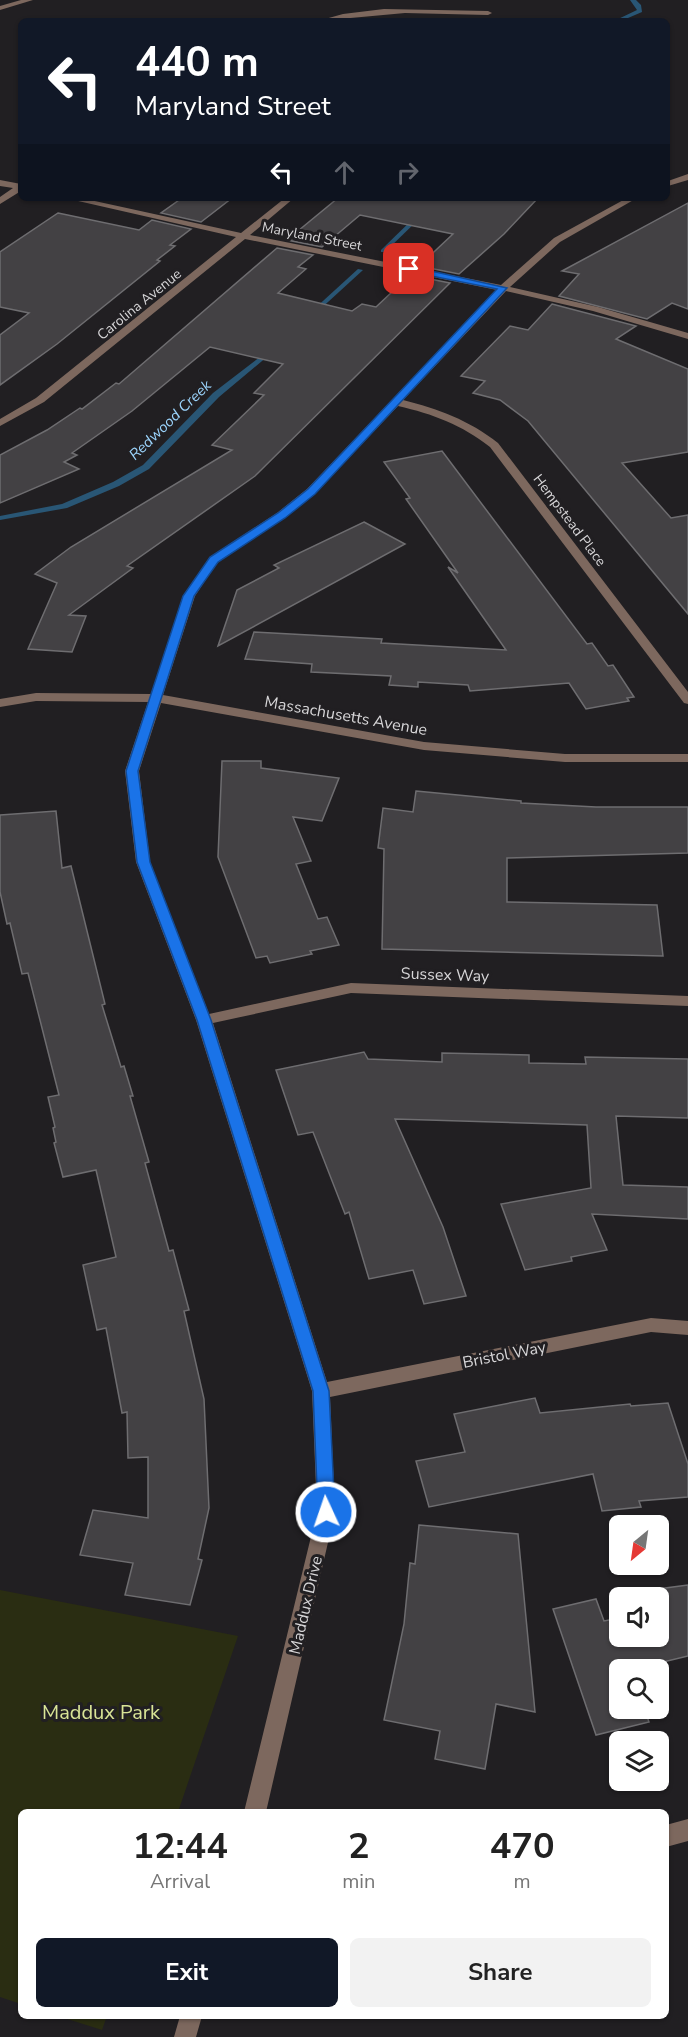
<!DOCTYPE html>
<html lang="en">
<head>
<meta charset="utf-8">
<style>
	body { margin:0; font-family:"Nunito Sans",sans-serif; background:#f2f2f2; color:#222; height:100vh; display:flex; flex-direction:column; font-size:22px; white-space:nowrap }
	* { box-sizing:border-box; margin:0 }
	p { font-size:20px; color:#767676 }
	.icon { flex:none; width:33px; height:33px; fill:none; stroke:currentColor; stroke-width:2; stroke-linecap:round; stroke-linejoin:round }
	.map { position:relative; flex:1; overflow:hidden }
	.sheet { position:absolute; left:18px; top:1809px; width:651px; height:210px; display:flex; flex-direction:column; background:#fff; border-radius:9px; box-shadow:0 2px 4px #0004 }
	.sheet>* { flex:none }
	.banner { position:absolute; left:18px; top:18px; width:652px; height:183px; border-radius:9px; box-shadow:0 2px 4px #0004; background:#111827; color:#fff; overflow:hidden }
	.needle { width:39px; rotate:209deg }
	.buttons { position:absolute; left:609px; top:1515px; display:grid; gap:12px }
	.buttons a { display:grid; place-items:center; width:60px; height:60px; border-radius:9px; background:#fff; box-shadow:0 2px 4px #0004; font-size:30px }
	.pin { position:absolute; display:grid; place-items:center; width:51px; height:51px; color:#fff; margin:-26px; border-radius:12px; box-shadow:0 3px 9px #0006 }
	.me { position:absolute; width:66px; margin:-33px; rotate:357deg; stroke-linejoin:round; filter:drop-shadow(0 0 4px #0008) }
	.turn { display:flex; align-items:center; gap:21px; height:126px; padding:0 18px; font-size:27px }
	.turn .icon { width:78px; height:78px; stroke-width:2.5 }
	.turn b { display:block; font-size:42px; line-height:51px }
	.lanes { display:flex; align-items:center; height:57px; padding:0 18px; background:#0003; justify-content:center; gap:30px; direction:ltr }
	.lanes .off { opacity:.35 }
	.eta { display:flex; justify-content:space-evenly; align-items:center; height:102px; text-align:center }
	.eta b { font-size:36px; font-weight:700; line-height:42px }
	.button { display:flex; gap:12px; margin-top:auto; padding:12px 18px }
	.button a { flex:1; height:69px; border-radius:9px; background:#111827; color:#fff; font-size:24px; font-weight:700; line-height:69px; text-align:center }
	.button a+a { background:#f2f2f2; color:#222 }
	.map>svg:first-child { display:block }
	.green { fill:#2a2d12 }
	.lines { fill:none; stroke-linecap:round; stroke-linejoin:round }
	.stream { fill:#295675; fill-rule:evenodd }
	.building { fill:#434144; stroke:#6e6d70; stroke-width:1.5 }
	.minor { fill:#7d685e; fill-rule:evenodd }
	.route { fill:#1a73e8; stroke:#114b97; stroke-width:1.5 }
	.labels { text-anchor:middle; stroke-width:6; stroke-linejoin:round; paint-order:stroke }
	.far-street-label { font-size:14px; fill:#d7d6d8; stroke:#211f22 }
	.far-water-label { font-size:15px; font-style:italic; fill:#9bd3fb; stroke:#211f22 }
	.street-label { font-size:16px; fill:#d7d6d8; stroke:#211f22 }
	.near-park-label { font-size:20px; fill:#d9e496; stroke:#211f22 }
</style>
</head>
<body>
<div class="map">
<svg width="688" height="2037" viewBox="0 0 688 2037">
	<rect width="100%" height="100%" fill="#211f22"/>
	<g class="green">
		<path d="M 0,1590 L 238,1636 L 178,1812 L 21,1812 L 21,2004 L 0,1997 Z"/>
		<path d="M 58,2016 L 107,2016 L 102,2030 Z"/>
	</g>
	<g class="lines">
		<g class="stream">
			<path d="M 630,0 L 636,0 L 641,5 L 642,12 L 621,21 L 614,21 L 637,10 Z"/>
			<path d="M 417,215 L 422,216 L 385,252 L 381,252 L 381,250 Z"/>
			<path d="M 358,269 L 363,270 L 316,313 L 312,313 L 312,311 Z"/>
			<path d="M 269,350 L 274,351 L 219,397 L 149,469 L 119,486 L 67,508 L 0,520 L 0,516 L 62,504 L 113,482 L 143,465 L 213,393 Z"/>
		</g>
	</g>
	<g class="building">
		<path d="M 182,198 L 232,198 L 201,222 L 161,213 Z"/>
		<path d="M 338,198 L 538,198 L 504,234 L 459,274 L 419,266 L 453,234 L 360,215 L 322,247 L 287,240 Z"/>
		<path d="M 688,203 L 688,309 L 672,303 L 647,319 L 559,296 L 579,274 L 562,271 Z"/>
		<path d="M 58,213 L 139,230 L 152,220 L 191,229 L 170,245 L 175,246 L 157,260 L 160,261 L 57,344 L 0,385 L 0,335 L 29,313 L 0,307 L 0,252 Z"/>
		<path d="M 277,248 L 313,255 L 298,267 L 306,269 L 278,293 L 352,311 L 362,304 L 376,307 L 410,275 L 450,283 L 255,476 L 127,566 L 133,568 L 69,615 L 86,616 L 72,652 L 28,649 L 57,583 L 35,574 L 71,547 L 232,450 L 212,445 L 264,395 L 254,393 L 283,364 L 210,347 L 132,411 L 72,453 L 77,455 L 64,462 L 79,469 L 0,503 L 0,455 L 47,430 L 80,408 L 82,409 L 116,383 L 119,384 Z"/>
		<path d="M 552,304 L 636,326 L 616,339 L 688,369 L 688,452 L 622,463 L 671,518 L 688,515 L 688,614 L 528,421 L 500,400 L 473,393 L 485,381 L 461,376 L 510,326 L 528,330 Z"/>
		<path d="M 442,451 L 587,644 L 592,643 L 608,666 L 613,665 L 634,697 L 627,698 L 629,701 L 586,709 L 569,683 L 470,691 L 468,685 L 418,682 L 418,687 L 389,685 L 391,676 L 311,672 L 312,664 L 245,659 L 254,632 L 382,639 L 381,643 L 506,650 L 448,567 L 458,573 L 406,499 L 410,498 L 384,462 Z"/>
		<path d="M 364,522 L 405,544 L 218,646 L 237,590 L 279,568 L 274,565 Z"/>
		<path d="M 222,761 L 261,761 L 261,768 L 339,778 L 322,821 L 293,817 L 311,861 L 296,864 L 318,919 L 327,917 L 339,945 L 310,951 L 312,954 L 270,963 L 267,956 L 256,958 L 218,857 Z"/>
		<path d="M 416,791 L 521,801 L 521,803 L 596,807 L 688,807 L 688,853 L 507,858 L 507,902 L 657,905 L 663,956 L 382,949 L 384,849 L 378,848 L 383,808 L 413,812 Z"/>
		<path d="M 56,811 L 62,868 L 71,866 L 105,1004 L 102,1005 L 121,1067 L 124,1066 L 133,1096 L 130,1096 L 149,1162 L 145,1163 L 169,1251 L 173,1250 L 189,1310 L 184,1311 L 204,1399 L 209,1508 L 198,1559 L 202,1560 L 190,1605 L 125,1595 L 133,1563 L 80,1555 L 93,1510 L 148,1518 L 148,1457 L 128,1458 L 127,1412 L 122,1413 L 106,1328 L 97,1330 L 83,1265 L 116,1257 L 96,1170 L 63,1177 L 54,1143 L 56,1142 L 53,1128 L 55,1127 L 48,1097 L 59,1095 L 28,973 L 22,974 L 10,923 L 7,924 L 0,892 L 0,815 Z"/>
		<path d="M 364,1052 L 368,1059 L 442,1062 L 442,1053 L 529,1055 L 529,1063 L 586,1064 L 585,1057 L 688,1059 L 688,1118 L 616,1116 L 623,1185 L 688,1187 L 688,1219 L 592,1214 L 607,1250 L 571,1257 L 572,1261 L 525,1270 L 501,1204 L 591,1188 L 587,1125 L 395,1119 L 443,1227 L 466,1296 L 424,1304 L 413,1270 L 369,1279 L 349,1212 L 345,1214 L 313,1132 L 298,1135 L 276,1070 Z"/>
		<path d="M 535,1398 L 540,1413 L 630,1404 L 631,1406 L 668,1403 L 688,1464 L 688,1497 L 639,1501 L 641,1507 L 602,1511 L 593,1474 L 429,1507 L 416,1461 L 465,1452 L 454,1414 Z"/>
		<path d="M 419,1525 L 518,1534 L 535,1712 L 496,1704 L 485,1769 L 435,1759 L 440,1731 L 384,1720 L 404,1624 L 410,1563 L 415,1564 Z"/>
		<path d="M 688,1585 L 688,1656 L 630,1670 L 620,1670 L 620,1708 L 644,1708 L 649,1722 L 596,1735 L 553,1609 L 596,1599 L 604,1621 L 620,1618 L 620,1636 L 658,1636 L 658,1589 Z"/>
	</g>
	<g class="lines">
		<g class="minor">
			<path d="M 21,0 L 33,0 L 0,10 L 0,6 Z"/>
			<path d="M 384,9 L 488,11 L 492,13 L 488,15 L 405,13 L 318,21 L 343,14 Z"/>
			<path d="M 688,174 L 688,180 L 668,186 L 668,181 Z"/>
			<path d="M 0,180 L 21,184 L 21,191 L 0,204 L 0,197 L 13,188 L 0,186 Z"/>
			<path d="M 65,198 L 81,198 L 241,233 L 285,198 L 294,198 L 250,235 L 501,285 L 554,238 L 627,198 L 637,198 L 560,242 L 510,287 L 598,307 L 688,333 L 688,339 L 593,311 L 506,291 L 403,400 C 438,409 469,420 498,443 L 688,692 L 688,704 L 684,703 L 490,447 C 462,425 433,414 398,406 L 315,493 L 285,517 L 218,561 L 195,596 L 163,695 L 424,742 L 565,754 L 688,754 L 688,762 L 565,762 L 424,750 L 161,703 L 139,771 L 150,862 L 209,1014 L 351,983 L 688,996 L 688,1006 L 351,993 L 213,1023 L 327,1382 L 651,1318 L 688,1321 L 688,1335 L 651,1332 L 330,1397 L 335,1512 L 266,1812 L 244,1812 L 317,1512 L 312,1391 L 196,1020 L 136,862 L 125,771 L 148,702 L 36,701 L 0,707 L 0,699 L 36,693 L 151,694 L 183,596 L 210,557 L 277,513 L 307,489 L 497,290 L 245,239 L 44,402 L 0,426 L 0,419 L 36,398 L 236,237 Z"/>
			<path d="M 688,1819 L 688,1841 L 666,1847 L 666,1825 Z"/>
			<path d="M 180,2016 L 202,2016 L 196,2037 L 174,2037 Z"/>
		</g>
	</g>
	<path class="route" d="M 409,266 L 507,288 L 315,494 L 285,518 L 218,562 L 194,596 L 138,771 L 150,862 L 211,1020 L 329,1391 L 335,1512 L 332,1517 L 326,1520 L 320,1517 L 318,1512 L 313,1391 L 197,1020 L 137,862 L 126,771 L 183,596 L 210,557 L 278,513 L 308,489 L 497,289 L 406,271 L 406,267 Z"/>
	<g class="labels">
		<g class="far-street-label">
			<text transform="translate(312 236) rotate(11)" y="5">Maryland Street</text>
			<text transform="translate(139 304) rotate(-39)" y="5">Carolina Avenue</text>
			<text transform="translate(570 520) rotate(53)" y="5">Hempstead Place</text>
		</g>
		<g class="far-water-label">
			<text transform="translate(170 420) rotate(-44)" y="5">Redwood Creek</text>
		</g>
		<g class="street-label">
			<text transform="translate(346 715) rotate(10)" y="6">Massachusetts Avenue</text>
			<text transform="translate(445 974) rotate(2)" y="6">Sussex Way</text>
			<text transform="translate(504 1354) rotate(-11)" y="6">Bristol Way</text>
			<text transform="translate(305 1605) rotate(-77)" y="6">Maddux Drive</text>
		</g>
		<g class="near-park-label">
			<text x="101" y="1719">Maddux Park</text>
		</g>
	</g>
</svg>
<div class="buttons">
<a><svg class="needle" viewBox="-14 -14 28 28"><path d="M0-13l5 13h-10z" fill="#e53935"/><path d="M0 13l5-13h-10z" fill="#767676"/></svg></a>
<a><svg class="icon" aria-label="sound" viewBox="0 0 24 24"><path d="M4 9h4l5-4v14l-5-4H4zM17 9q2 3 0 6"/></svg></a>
<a><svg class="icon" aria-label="search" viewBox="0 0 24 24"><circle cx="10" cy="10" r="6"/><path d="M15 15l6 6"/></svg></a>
<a><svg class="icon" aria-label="layers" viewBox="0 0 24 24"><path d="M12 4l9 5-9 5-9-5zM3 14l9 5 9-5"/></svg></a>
</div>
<div class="pin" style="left:409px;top:269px;background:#d93025"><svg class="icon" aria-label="arrive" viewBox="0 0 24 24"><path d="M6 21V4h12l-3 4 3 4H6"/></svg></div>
<svg class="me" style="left:326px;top:1512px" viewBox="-20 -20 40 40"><circle r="17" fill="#1a73e8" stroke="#fff" stroke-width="3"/><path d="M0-11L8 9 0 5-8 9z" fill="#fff"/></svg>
<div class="banner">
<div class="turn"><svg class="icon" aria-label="left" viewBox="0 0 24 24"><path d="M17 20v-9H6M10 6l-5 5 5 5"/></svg><div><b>440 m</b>Maryland Street</div></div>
<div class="lanes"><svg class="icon" aria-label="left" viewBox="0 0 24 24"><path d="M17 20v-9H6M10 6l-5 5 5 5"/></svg><svg class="icon off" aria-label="ahead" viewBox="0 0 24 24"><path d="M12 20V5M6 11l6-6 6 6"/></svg><svg class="icon off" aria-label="right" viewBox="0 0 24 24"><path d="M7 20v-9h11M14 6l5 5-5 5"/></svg></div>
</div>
<section class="sheet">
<div class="eta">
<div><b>12:44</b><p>Arrival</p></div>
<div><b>2</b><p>min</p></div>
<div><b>470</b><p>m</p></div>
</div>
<div class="button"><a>Exit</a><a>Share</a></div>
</section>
</div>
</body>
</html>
